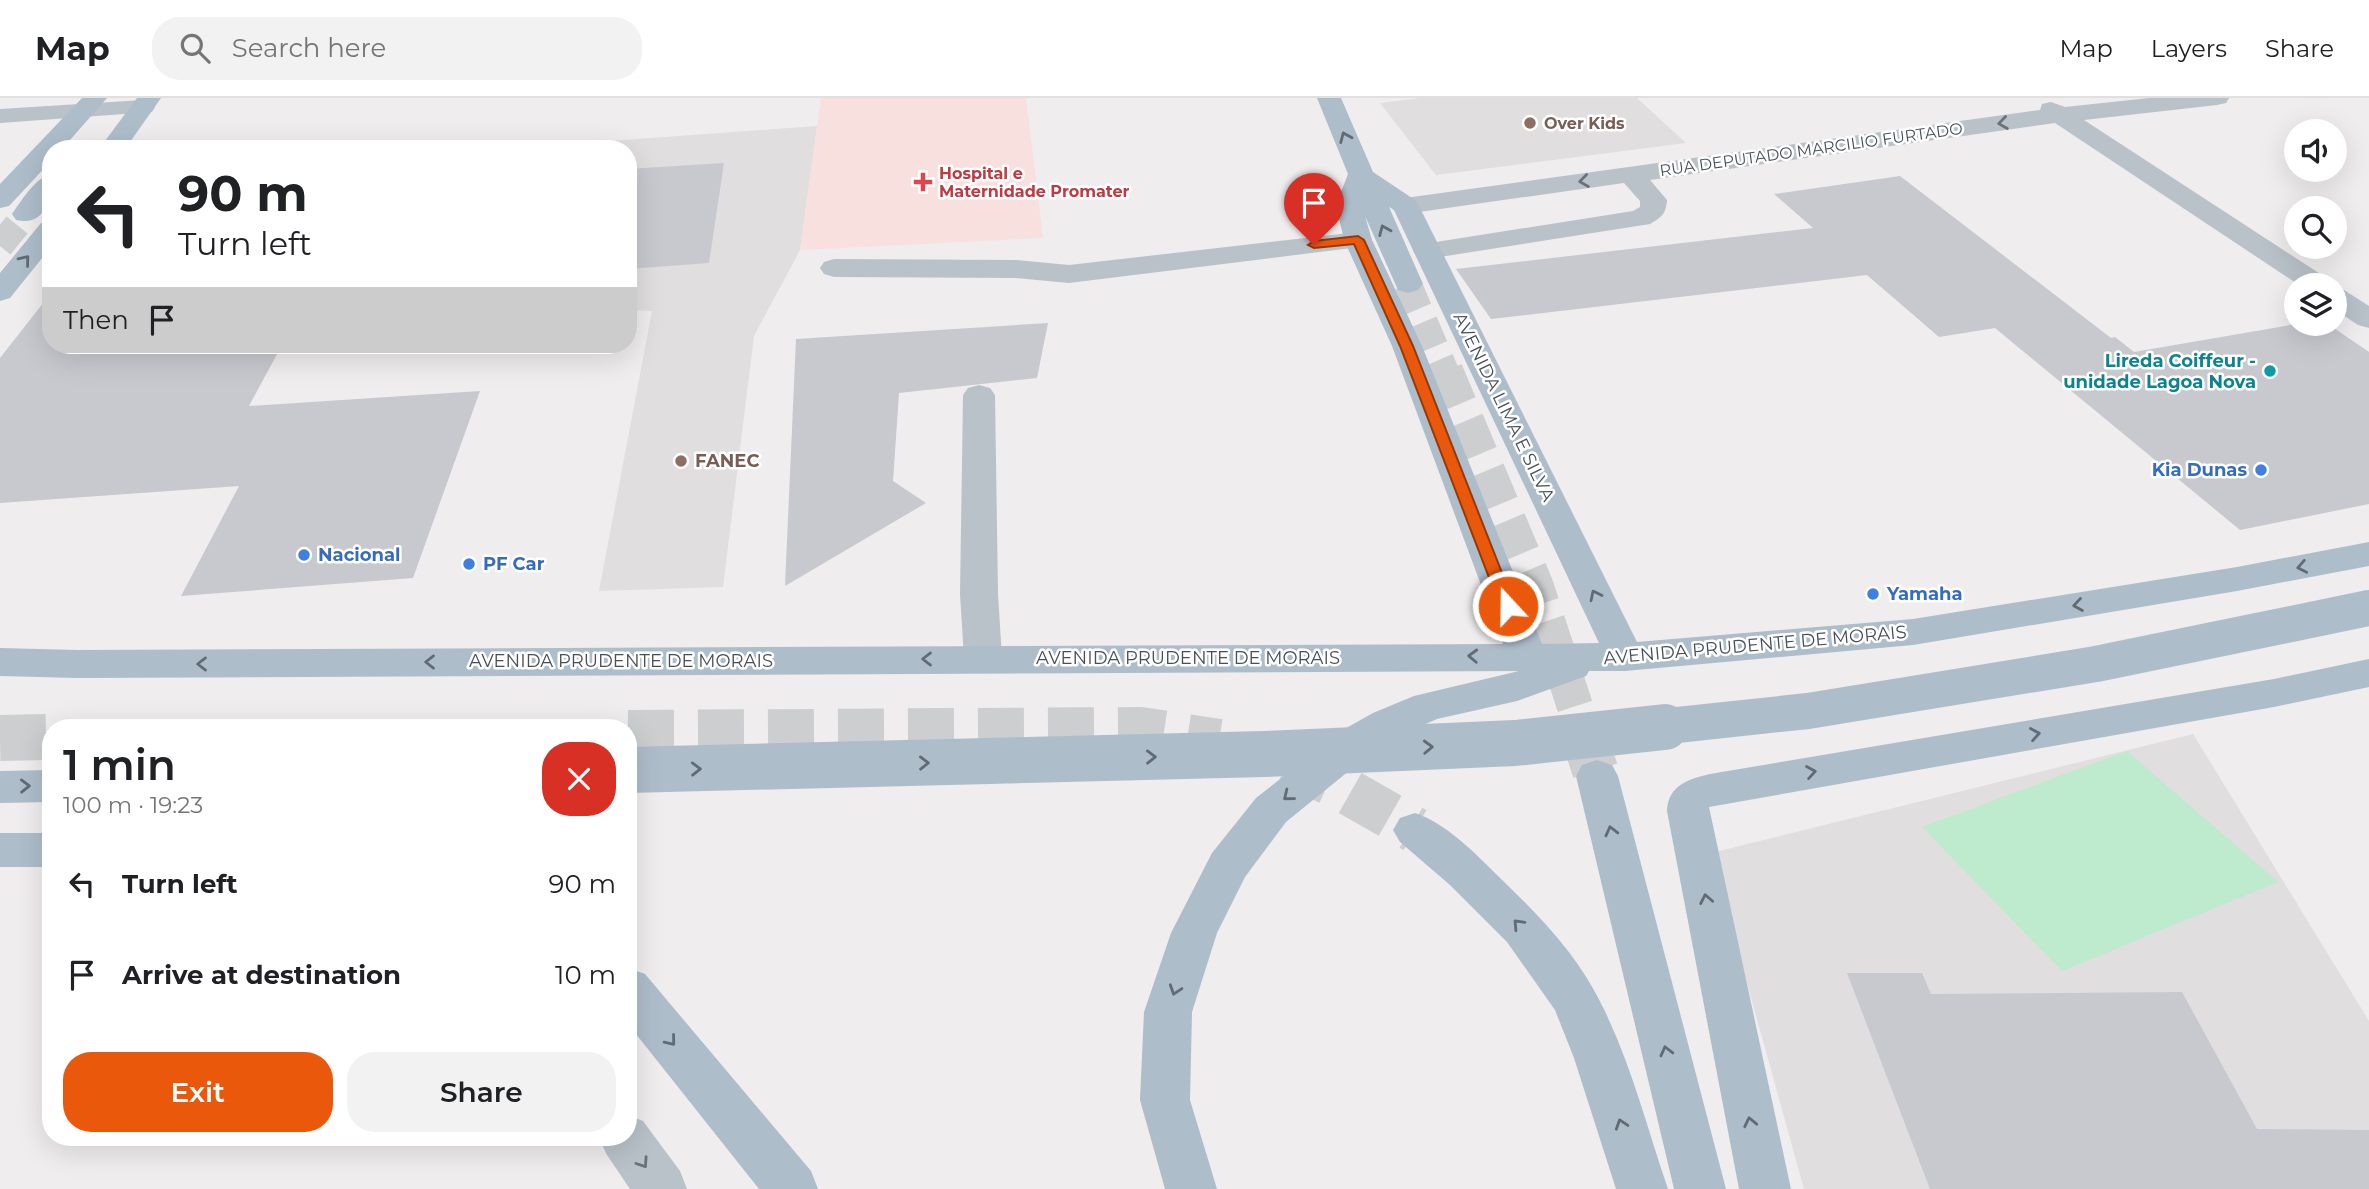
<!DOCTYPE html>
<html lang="en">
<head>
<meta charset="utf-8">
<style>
	body { margin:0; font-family:Montserrat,sans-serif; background:#f2f2f2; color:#202124; height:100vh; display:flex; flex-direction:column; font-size:26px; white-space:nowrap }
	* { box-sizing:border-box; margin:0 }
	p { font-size:23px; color:#757577 }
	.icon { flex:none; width:38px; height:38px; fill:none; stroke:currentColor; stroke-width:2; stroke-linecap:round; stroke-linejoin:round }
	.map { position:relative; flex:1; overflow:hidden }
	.sheet { position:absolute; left:42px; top:621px; width:595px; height:427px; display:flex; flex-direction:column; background:#fff; border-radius:28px; box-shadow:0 7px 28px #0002 }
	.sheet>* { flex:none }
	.hud { position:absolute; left:42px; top:42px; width:595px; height:214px; border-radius:28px; box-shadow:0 7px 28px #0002; background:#fff; color:#202124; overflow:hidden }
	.tools { position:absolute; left:2284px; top:21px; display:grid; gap:14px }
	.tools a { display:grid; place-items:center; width:63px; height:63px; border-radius:50%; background:#fff; box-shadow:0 7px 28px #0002; font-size:35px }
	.pin { position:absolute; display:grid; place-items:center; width:60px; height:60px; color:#fff; margin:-72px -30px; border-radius:50% 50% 50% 0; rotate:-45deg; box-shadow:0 0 7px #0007 }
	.pin .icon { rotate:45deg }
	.me { position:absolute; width:77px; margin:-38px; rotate:339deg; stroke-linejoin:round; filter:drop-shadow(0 0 5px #0008) }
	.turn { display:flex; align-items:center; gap:24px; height:147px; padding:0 21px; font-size:32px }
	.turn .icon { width:91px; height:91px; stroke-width:2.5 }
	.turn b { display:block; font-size:49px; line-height:60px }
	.then { display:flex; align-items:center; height:66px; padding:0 21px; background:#0003; gap:14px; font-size:26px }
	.round { display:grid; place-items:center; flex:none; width:74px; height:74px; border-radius:28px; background:#f2f2f2 }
	.summary { display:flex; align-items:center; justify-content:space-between; height:119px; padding:0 21px }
	h1 { font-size:42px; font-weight:600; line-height:52px }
	.cta { display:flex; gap:14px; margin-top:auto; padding:14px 21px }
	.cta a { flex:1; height:80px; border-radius:28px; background:#ea580c; color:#fff; font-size:28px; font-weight:600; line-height:80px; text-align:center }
	.cta a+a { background:#f2f2f2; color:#202124 }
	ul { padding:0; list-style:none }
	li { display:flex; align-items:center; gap:21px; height:91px; padding:0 21px }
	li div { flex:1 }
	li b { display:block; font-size:26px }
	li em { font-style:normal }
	header { display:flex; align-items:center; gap:42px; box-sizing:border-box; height:98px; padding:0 35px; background:#fff; border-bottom:2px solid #e0e0e0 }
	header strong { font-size:33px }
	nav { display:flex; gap:38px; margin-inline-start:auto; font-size:24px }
	.search { width:490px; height:63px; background:#f2f2f2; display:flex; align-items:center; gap:18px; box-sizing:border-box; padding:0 24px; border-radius:28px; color:#757577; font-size:26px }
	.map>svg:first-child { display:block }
	.education { fill:#e0dede }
	.medical { fill:#f8e0de }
	.green { fill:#beeace }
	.building { fill:#c7c9cf }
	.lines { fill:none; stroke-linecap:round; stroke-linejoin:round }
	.major-tunnel-far2 { stroke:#cdcecf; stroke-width:27; stroke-dasharray:27 14; stroke-linecap:butt }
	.major-tunnel-far1 { stroke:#cdcecf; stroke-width:36; stroke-dasharray:36 18; stroke-linecap:butt }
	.major-tunnel { stroke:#cdcecf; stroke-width:46; stroke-dasharray:46 24; stroke-linecap:butt }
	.minor { fill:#b9c2c9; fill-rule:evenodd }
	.major { fill:#aebdca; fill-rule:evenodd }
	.major-bridge-far1 { stroke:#aebdca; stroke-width:36 }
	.major-bridge { stroke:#aebdca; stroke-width:46 }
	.oneway { stroke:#69727b }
	.oneway2 { stroke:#616b75 }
	.route { fill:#ea580c; stroke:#983908; stroke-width:2 }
	.education-dot { fill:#8d6e63; stroke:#fff; stroke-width:2.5 }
	.health-dot { fill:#e0444e; stroke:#fff; stroke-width:2.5 }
	.culture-dot { fill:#0f9aa8; stroke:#fff; stroke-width:2.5 }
	.shop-dot { fill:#3f7fe0; stroke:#fff; stroke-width:2.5 }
	.labels { text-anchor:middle; stroke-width:5; stroke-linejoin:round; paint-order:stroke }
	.far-education-label { font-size:16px; font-weight:bold; fill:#785e54; stroke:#fff; text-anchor:start }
	.far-street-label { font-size:16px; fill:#475059; stroke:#fff }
	.far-health-label { font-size:16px; font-weight:bold; fill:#be3a42; stroke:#fff; text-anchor:start }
	.culture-label { font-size:18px; font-weight:bold; fill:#0d838f; stroke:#fff; text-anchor:end }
	.street-label { font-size:18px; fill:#475059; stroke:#fff }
	.education-label { font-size:18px; font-weight:bold; fill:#785e54; stroke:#fff; text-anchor:start }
	.shop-label { font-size:18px; font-weight:bold; fill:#366cbe; stroke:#fff; text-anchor:start }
</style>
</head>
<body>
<header>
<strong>Map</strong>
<div class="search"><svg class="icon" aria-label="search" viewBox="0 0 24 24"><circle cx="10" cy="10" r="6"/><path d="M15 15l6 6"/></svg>Search here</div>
<nav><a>Map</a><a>Layers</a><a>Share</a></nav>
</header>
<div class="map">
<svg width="2369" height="1091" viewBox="0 0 2369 1091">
	<rect width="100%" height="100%" fill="#efeded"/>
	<g class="education">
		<path d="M 1420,0 L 1637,0 L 1686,45 L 1436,77 L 1380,5 Z"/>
		<path d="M 817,28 L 800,152 L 754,238 L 723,489 L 599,493 L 652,213 L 628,212 L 628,51 L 568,51 L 569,46 Z"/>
		<path d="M 2193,636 L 2369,923 L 2369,1091 L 1804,1091 L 1711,755 Z"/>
	</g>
	<path class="medical" d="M 821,0 L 1026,0 L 1043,140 L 800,152 Z"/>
	<path class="green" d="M 2127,653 L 2278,784 L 2062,873 L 1922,729 Z"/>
	<g class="building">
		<path d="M 724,65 L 709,165 L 628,171 L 628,71 Z"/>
		<path d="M 1900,78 L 2111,240 L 2115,239 L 2134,254 L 2296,226 L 2328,226 L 2369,254 L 2369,406 L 2240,432 L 1995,230 L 1939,239 L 1867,177 L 1491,221 L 1456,171 L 1813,130 L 1774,96 Z"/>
		<path d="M 51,195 L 51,247 L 282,247 L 249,308 L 480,293 L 413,480 L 181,498 L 239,388 L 0,405 L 0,260 Z"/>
		<path d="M 1048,225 L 1037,280 L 899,295 L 893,383 L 926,405 L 785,488 L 796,241 Z"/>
		<path d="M 1847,875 L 1922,875 L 1931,896 L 2182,894 L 2257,1031 L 2369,1032 L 2369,1091 L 1930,1091 Z"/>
	</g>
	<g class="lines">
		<g class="major-tunnel-far2">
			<path d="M 0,148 L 26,116"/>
			<path d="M 1408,186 L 1446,275"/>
		</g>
		<path class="major-tunnel-far1" d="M 1445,273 L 1536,489 L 1582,630"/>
		<g class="major-tunnel">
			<path d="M 1581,629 L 1597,678"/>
			<path d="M 628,635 L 1140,632 L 1219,644"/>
			<path d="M 0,640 L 51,639"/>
			<path d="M 1287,665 L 1336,687 L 1415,732"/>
		</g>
		<g class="minor">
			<path d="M 2149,0 L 2229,0 L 2226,5 L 2217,7 L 2084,22 L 2328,181 L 2332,187 L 2299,187 L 2055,25 L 1650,82 L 1667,102 C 1666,116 1662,119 1650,126 L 1427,161 L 1417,159 L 1413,153 L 1417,147 L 1633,113 L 1640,109 L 1640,103 L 1624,85 L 1405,116 L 1395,114 L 1391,108 L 1395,102 L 1405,100 L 2040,12 L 2042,6 L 2051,4 L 2065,9 Z"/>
			<path d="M 143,2 L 152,4 L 155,9 L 152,14 L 0,25 L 0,11 Z"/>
			<path d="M 1358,134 L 1368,136 L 1372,142 L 1368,148 L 1069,185 L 1016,180 L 834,179 L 824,176 L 820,170 L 824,164 L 834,161 L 1016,162 L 1069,167 Z"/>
			<path d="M 2334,189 L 2344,192 L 2369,208 L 2369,230 L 2358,227 L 2334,211 Z"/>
			<path d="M 979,287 L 990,290 L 995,297 L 998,496 L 1002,560 L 997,570 L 983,574 L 969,570 L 964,560 L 960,496 L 963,297 L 968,290 Z"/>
			<path d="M 628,1017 L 643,1023 L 680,1073 L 687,1091 L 630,1091 L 607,1057 L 599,1040 L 628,1040 Z"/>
		</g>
		<g class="major">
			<path d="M 82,0 L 107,0 L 62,51 L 51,51 L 51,63 L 9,108 L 0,110 L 0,86 Z"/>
			<path d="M 137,0 L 161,0 L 125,51 L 99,51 Z"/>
			<path d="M 1317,0 L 1341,0 L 1373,74 L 1415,102 L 1419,108 L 1637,544 L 1913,521 L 2237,469 L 2369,444 L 2369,468 L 2237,493 L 1913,547 L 1625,573 L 1589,573 L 1586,578 L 1517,603 L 1437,621 L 1401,637 L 1371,655 L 1286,724 L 1245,779 L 1217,835 L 1192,914 L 1190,1002 L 1217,1091 L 1165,1091 L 1140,1002 L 1144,914 L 1171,835 L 1212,755 L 1256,700 L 1341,633 L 1373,615 L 1414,598 L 1519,573 L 77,580 L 0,578 L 0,550 L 77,552 L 1503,546 L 1392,248 L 1344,142 L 1336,107 L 1348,76 ZM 1389,109 L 1394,112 L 1599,545 L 1542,546 L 1422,248 L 1372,142 L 1365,118 L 1398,192 L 1408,195 L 1418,192 L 1423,186 Z"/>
			<path d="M 51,76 C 51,99 47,129 16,122 L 12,116 C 22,102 35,80 51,76 Z"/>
			<path d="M 51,123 L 51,149 L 10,200 L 0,203 L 0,175 L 41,125 Z"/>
			<path d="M 2369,561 L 2369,589 L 2274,609 L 1709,709 L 1791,1091 L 1739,1091 L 1667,713 C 1668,687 1689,681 1710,676 L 2274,581 Z"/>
			<path d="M 1597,662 L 1612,667 L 1618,678 L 1726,1091 L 1674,1091 L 1576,678 L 1582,667 Z"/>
			<path d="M 51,672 L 51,704 L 0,705 L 0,673 Z"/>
			<path d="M 1415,715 C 1445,725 1473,753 1495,775 C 1530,809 1567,845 1591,887 C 1627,949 1645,1024 1668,1091 L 1616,1091 L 1574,960 L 1555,912 L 1507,844 L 1450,787 L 1400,744 L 1393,732 L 1400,720 Z"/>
			<rect x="0" y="735" width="51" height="34"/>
			<path d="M 628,870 L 645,876 L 811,1073 L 818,1091 L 759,1091 L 628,926 Z"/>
		</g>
		<path class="major-bridge-far1" d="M 1649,630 L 1808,613 L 2096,566 L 2369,510"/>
		<path class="major-bridge" d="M 628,672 L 1264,656 L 1515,645 L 1665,629"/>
	</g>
	<defs><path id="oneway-chevron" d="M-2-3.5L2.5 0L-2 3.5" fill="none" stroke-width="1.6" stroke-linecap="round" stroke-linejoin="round" transform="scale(1.75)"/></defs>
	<g class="oneway">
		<use href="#oneway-chevron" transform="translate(2003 25) rotate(172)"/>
		<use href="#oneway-chevron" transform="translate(1584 83) rotate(172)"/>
		<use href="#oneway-chevron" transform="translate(643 1065) rotate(56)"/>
	</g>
	<g class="oneway2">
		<use href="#oneway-chevron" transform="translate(1345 39) rotate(-113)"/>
		<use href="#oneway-chevron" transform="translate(1384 132) rotate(-113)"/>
		<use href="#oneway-chevron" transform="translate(25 162) rotate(-51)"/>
		<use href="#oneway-chevron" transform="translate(2302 469) rotate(169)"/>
		<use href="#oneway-chevron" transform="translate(1595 497) rotate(-116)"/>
		<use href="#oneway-chevron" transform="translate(2078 507) rotate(171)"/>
		<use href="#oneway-chevron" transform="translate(1473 558) rotate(-178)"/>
		<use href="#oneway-chevron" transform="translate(927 561) rotate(180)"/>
		<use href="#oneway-chevron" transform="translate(430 564) rotate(180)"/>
		<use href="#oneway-chevron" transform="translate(202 566) rotate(180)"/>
		<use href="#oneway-chevron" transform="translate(2035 636) rotate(-10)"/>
		<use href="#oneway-chevron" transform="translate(1428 649) rotate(-2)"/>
		<use href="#oneway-chevron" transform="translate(1151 659) rotate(-1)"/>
		<use href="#oneway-chevron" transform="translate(924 665) rotate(-1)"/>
		<use href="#oneway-chevron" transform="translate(696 671) rotate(-1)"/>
		<use href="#oneway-chevron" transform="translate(1811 674) rotate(-10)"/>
		<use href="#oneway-chevron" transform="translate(25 688) rotate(-1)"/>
		<use href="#oneway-chevron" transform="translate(1288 698) rotate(141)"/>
		<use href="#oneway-chevron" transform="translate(1611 733) rotate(-104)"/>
		<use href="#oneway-chevron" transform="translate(1706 801) rotate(-101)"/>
		<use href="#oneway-chevron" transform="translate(1518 826) rotate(-133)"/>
		<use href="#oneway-chevron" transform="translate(1175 892) rotate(108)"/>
		<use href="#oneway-chevron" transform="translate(671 943) rotate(51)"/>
		<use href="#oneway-chevron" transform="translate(1666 953) rotate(-104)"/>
		<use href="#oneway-chevron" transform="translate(1750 1024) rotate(-102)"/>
		<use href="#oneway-chevron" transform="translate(1621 1026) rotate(-108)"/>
	</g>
	<path class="route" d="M 1358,138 L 1364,142 L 1413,248 L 1515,508 L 1513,512 L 1502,512 L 1500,508 L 1400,248 L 1354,146 L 1314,150 L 1308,147 L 1314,143 Z"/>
	<g class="education-dot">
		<circle cx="1530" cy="25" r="7"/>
		<circle cx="681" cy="363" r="7"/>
	</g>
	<path class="health-dot" d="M919.5 73.5h7v7h7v7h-7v7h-7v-7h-7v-7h7z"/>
	<circle class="culture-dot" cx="2270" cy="273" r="7"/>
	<g class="shop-dot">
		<circle cx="2261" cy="372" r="7"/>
		<circle cx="304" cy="457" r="7"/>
		<circle cx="469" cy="466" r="7"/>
		<circle cx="1873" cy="496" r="7"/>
	</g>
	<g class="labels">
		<g class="far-education-label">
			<text x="1544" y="31">Over Kids</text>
		</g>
		<g class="far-street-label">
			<text transform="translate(1811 51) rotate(-8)" y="6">RUA DEPUTADO MARCILIO FURTADO</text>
		</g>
		<g class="far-health-label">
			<text x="939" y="81">Hospital e<tspan x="939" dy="18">Maternidade Promater</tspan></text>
		</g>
		<g class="culture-label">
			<text x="2256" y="269">Lireda Coiffeur -<tspan x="2256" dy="21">unidade Lagoa Nova</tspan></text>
		</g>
		<g class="street-label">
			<text transform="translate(1504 309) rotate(64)" y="6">AVENIDA LIMA E SILVA</text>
			<text transform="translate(1755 547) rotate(-5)" y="6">AVENIDA PRUDENTE DE MORAIS</text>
			<text x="1188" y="566">AVENIDA PRUDENTE DE MORAIS</text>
			<text x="621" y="569">AVENIDA PRUDENTE DE MORAIS</text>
		</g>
		<g class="education-label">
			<text x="695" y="369">FANEC</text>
		</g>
		<g class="shop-label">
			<text x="2247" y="378" text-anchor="end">Kia Dunas</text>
			<text x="318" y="463">Nacional</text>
			<text x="483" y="472">PF Car</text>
			<text x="1887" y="502">Yamaha</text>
		</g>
	</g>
</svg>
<div class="tools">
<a><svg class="icon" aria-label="sound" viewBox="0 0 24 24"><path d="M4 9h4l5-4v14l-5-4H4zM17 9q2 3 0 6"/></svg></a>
<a><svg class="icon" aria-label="search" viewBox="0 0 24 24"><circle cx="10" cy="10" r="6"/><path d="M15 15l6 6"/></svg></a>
<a><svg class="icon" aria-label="layers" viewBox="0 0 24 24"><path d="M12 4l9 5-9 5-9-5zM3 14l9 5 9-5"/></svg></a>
</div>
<div class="pin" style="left:1314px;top:147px;background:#d93025"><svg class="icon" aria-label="arrive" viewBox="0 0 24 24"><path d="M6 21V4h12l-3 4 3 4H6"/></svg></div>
<svg class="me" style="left:1508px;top:508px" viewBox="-20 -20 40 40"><circle r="17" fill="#ea580c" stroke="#fff" stroke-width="3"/><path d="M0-11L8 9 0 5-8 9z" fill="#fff"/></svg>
<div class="hud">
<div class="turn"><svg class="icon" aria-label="left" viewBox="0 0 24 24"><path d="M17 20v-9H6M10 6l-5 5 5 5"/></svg><div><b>90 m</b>Turn left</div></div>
<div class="then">Then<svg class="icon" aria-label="arrive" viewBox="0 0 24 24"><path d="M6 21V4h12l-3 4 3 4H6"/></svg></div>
</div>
<section class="sheet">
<div class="summary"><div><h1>1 min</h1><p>100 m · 19:23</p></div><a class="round" style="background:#d93025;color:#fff"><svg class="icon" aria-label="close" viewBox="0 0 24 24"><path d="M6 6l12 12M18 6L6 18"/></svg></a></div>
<ul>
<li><svg class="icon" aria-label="left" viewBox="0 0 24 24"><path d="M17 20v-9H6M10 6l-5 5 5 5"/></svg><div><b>Turn left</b></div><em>90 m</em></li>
<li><svg class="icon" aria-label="arrive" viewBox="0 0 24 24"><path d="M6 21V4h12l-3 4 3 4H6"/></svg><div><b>Arrive at destination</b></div><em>10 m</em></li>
</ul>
<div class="cta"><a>Exit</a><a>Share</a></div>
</section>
</div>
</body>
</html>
